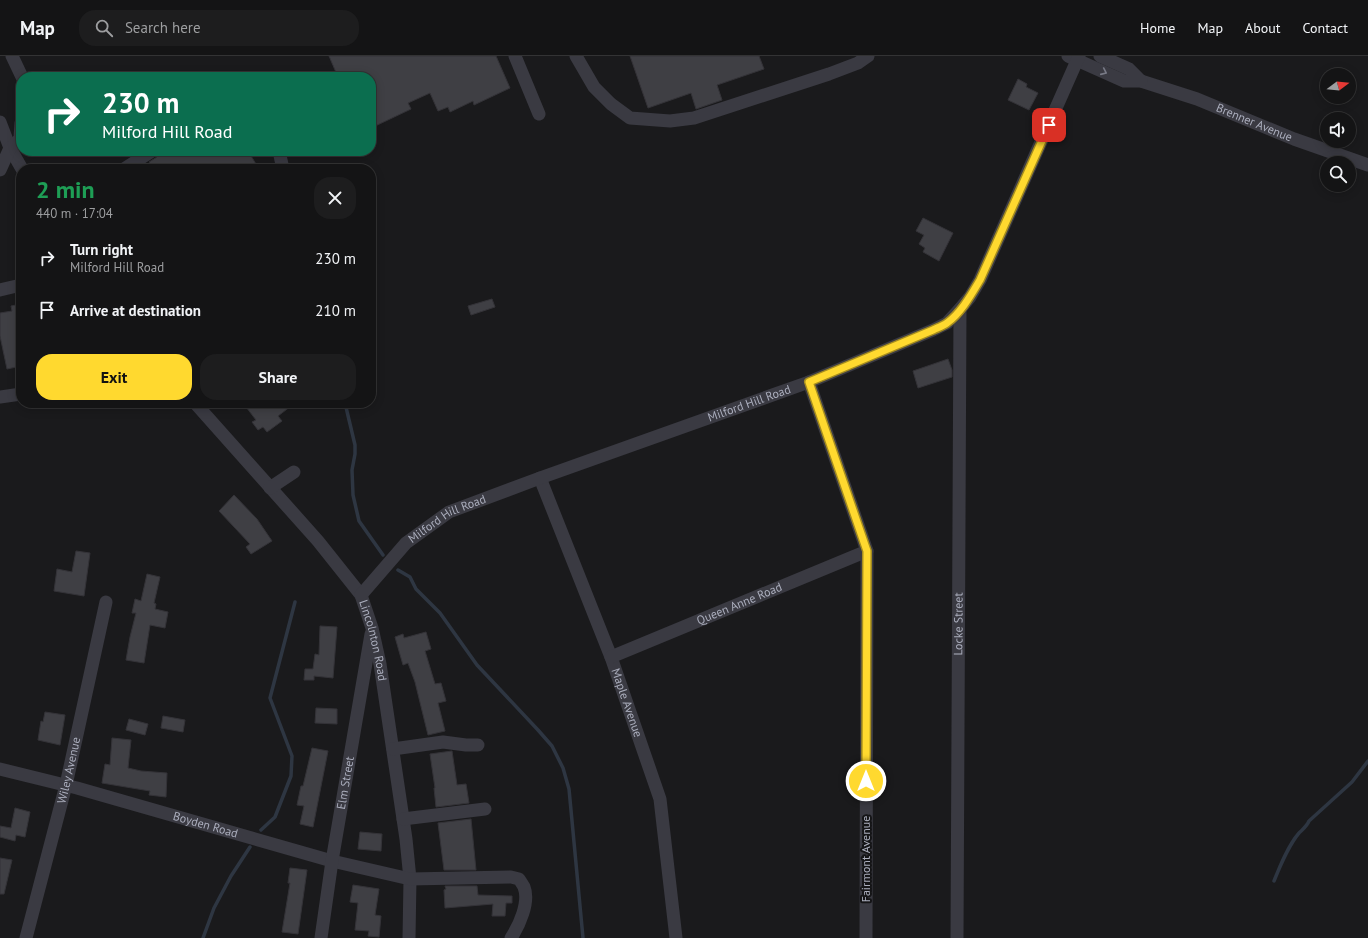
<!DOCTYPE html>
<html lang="en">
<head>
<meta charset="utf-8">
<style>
	body { margin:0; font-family:"PT Sans",sans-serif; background:#1d1d1e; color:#f1f3f6; height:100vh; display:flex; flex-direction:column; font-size:15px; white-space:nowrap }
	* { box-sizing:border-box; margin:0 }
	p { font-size:13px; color:#9d9ea0 }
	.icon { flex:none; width:22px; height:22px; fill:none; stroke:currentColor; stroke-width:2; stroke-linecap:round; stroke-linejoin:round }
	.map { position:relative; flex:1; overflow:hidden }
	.sheet { position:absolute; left:16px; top:108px; width:360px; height:244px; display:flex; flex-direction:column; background:#141415; border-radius:16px; box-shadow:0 2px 10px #0003,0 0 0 1px #333334 }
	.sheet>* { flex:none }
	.top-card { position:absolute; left:16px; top:16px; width:360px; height:84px; border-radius:16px; box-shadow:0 2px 10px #0003,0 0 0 1px #333334; background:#0b6e4f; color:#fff; overflow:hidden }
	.needle { width:26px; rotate:74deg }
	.controls { position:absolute; left:1320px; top:12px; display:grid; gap:8px }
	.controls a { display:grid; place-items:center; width:36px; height:36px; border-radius:50%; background:#141415; box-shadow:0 2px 10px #0003,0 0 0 1px #333334; font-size:20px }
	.pin { position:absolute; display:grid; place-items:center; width:34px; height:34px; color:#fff; margin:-17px; border-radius:8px; box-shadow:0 2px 6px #0006 }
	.me { position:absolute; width:44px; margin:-22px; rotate:0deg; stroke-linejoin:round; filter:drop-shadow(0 0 3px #0008) }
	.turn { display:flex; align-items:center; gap:14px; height:84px; padding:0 20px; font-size:18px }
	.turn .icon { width:52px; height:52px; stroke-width:2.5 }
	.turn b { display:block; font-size:28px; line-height:34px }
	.round { display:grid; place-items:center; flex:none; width:42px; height:42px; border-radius:16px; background:#1d1d1e }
	.overview { display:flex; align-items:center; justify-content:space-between; height:68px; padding:0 20px }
	h1 { font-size:24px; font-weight:700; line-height:30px; color:#1e9e55 }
	.cta { display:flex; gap:8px; margin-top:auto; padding:8px 20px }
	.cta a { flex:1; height:46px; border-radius:16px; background:#ffd92f; color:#111; font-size:16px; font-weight:700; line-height:46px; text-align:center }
	.cta a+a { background:#1d1d1e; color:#f1f3f6 }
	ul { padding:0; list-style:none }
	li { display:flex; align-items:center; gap:12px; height:52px; padding:0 20px }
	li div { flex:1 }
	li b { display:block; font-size:15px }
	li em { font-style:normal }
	header { display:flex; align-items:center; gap:24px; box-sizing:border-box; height:56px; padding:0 20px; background:#141415; border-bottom:1px solid #333334 }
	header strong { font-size:19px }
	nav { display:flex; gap:22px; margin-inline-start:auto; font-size:14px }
	.search { width:280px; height:36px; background:#1d1d1e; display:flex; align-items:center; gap:10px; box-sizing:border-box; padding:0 14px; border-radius:16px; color:#9d9ea0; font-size:15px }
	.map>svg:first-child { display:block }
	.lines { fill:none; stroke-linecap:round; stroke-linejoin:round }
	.stream { stroke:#2e3642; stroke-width:3.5 }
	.building { fill:#3f3f44; stroke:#343338 }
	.minor { stroke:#3a3a42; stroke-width:13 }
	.oneway { stroke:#787a86 }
	.route-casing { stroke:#a68d1f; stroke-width:10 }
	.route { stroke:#ffd92f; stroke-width:7 }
	.labels { text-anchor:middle; stroke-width:4; stroke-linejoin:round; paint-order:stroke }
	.street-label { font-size:12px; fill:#abaebd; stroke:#151517 }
</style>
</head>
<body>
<header>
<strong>Map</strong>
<div class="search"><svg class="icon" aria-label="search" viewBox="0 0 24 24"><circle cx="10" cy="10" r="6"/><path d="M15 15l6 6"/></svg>Search here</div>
<nav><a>Home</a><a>Map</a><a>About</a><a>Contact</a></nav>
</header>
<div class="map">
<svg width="1368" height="882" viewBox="0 0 1368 882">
	<rect width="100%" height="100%" fill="#1a1a1c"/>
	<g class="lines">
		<g class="stream">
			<path d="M 345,347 L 355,389 L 355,398 L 352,414 L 353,439 L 359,465 L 383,499"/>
			<path d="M 398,514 L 410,521 L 416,533 L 440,557 L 477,609 L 538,674 L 552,690 L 563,712 L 569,733 L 583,882"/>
			<path d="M 261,774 L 275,761 L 291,720 L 292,700 L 270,642 L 295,546"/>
			<path d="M 1274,825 C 1280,810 1288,790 1299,777 C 1303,773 1307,770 1309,765 L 1352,726 L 1368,705"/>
			<path d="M 203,882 L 214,852 L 231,820 L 250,791"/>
		</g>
	</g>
	<g class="building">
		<path d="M 329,0 L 496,0 L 510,32 L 474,49 L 473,45 L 450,56 L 448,51 L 438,55 L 430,37 L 408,47 L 411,53 L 371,72 L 371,21 L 338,21 Z"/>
		<path d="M 630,0 L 759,0 L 764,13 L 717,29 L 722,44 L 696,53 L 691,37 L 648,52 Z"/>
		<path d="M 1018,23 L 1027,28 L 1026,31 L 1038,37 L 1029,54 L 1008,44 Z"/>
		<path d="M 160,95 L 248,95 L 259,113 L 154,113 L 149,106 L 157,101 Z"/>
		<path d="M 923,162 L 953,177 L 939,205 L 923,196 L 925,192 L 919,188 L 924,179 L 916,175 Z"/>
		<path d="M 492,243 L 495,251 L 471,259 L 468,250 Z"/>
		<path d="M 21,248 L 21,310 L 7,313 L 0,280 L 0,257 L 12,255 L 11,250 Z"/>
		<path d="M 948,303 L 952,314 L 952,321 L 918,332 L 913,315 Z"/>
		<path d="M 243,347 L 295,347 L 278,360 L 282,365 L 267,376 L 263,371 L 258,374 L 252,366 L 256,364 Z"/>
		<path d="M 234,439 L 257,463 L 272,485 L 251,498 L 246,491 L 250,488 L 219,455 Z"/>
		<path d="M 76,495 L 90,497 L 84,540 L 54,535 L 57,513 L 72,516 Z"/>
		<path d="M 147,518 L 160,521 L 154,547 L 156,548 L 155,553 L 168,556 L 165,572 L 150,569 L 144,607 L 126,604 L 130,581 L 136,557 L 132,557 L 135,543 L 141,545 Z"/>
		<path d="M 320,570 L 337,571 L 333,622 L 314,620 L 314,624 L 304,624 L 305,613 L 313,613 L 315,598 L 319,599 Z"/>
		<path d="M 426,576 L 431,593 L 425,595 L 435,628 L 441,627 L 446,645 L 438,647 L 445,675 L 428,679 L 415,626 L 408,607 L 403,609 L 395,581 L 403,578 L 404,582 Z"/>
		<path d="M 316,652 L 337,653 L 337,668 L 315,667 Z"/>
		<path d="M 45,656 L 65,659 L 60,689 L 38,684 L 41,665 L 43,666 Z"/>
		<path d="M 163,660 L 185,664 L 183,676 L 161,672 Z"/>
		<path d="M 129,663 L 148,668 L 145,679 L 126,674 Z"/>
		<path d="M 112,682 L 131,684 L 128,712 L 141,715 L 167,717 L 166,741 L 149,739 L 150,735 L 102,727 L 105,708 L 110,709 Z"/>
		<path d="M 312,692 L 328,695 L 313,771 L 300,768 L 304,750 L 297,749 L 301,730 L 303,730 Z"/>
		<path d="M 452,695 L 457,729 L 466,728 L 469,747 L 436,751 L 434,732 L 435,732 L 430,698 Z"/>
		<path d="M 15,752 L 30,756 L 25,781 L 16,779 L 15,785 L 0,781 L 0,770 L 11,772 Z"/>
		<path d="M 471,763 L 476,814 L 444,814 L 438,767 Z"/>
		<path d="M 360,776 L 382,778 L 381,795 L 358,793 Z"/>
		<path d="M 0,802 L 12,804 L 4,838 L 0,838 Z"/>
		<path d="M 290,812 L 307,814 L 298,878 L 282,876 L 290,827 L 288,827 Z"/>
		<path d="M 353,829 L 379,833 L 375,859 L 381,860 L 379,881 L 368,880 L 369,875 L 355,874 L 358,847 L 350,846 Z"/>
		<path d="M 445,830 L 477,830 L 478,839 L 512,840 L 512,847 L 506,847 L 505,860 L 492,860 L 493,848 L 445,852 L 444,834 L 446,833 Z"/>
	</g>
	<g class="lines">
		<g class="minor">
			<path d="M 12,0 L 22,21"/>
			<path d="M 515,0 L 539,58"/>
			<path d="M 576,0 L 594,31 L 611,48 L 630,62 L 670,65 L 694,62 L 829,18 L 858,7 L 868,0"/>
			<path id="s1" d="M 1068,0 L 1124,25 L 1141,25 L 1197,43 L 1294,83 L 1368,109"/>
			<path d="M 1100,0 L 1129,13 L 1141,25"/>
			<path d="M 0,66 L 10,92 L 22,113"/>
			<path d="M 20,82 L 21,67"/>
			<path d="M 279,95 L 283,113"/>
			<path d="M 124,113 L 152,95"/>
			<path d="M 0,114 L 10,92 L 21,82"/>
			<path d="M 0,234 L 21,229"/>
			<path d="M 809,326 L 867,495 L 866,882"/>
			<path d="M 0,341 L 21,338"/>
			<path id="s2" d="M 195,347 L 318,485 L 361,539 L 372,572 L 380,608 L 406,783 L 410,823 L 409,882"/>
			<path id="s3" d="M 540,422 L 611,601 L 660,743 L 676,882"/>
			<path d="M 270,432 L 294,416"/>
			<path id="s4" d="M 361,539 L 406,487 L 449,456 L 540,422 L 809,326 L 933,274 L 947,267 L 960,253 L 970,241 L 980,224 L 1079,0"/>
			<path id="s5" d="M 611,601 L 867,495"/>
			<path d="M 393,693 L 443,686 L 466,689 L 478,689"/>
			<path id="s6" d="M 0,713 L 77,732 L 332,805 L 410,823 L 511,821 L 519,823 C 521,826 523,829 524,831 C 530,846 519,870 511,882"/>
			<path d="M 403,763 L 485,753"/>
			<path id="s7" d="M 26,882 L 66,729 L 106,546"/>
			<path id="s8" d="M 321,882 L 332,805 L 371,578"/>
			<path id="s9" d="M 957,882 L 960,253"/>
		</g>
	</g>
	<defs><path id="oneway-chevron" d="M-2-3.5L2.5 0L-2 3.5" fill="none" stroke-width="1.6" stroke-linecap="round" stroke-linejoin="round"/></defs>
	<use class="oneway" href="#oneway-chevron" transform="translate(1104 16) rotate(24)"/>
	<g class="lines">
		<defs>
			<path id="route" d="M 866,725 L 867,495 L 809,326 L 933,274 C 937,272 943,270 947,267 C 961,257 971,239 980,224 L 1049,69"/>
		</defs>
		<use href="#route" class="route-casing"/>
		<use href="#route" class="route"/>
	</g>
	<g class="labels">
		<g class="street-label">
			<text dy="4" stroke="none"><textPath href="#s1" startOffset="199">Brenner Avenue</textPath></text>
			<text dy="4" stroke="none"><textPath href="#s4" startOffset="441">Milford Hill Road</textPath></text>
			<text dy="4" stroke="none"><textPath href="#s4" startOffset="117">Milford Hill Road</textPath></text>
			<text dy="4" stroke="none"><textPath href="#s5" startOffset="139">Queen Anne Road</textPath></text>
			<text dy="4" stroke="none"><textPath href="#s9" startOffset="314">Locke Street</textPath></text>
			<text dy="4" stroke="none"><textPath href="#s2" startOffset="301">Lincolnton Road</textPath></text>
			<text dy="4" stroke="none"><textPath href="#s3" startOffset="241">Maple Avenue</textPath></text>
			<text dy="4" stroke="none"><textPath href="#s7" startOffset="173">Wiley Avenue</textPath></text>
			<text dy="4" stroke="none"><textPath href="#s8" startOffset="157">Elm Street</textPath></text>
			<text dy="4" stroke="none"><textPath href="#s6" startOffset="213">Boyden Road</textPath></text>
			<text transform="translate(866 803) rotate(-90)" y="4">Fairmont Avenue</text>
		</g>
	</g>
</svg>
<div class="controls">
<a><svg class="needle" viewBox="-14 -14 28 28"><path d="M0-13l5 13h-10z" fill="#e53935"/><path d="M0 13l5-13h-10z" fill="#9d9ea0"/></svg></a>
<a><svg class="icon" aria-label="sound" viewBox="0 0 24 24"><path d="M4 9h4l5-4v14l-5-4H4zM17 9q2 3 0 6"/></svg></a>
<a><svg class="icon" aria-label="search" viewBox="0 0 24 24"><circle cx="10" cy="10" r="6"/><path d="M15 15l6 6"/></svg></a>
</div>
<div class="pin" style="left:1049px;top:69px;background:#d93025"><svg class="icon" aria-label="arrive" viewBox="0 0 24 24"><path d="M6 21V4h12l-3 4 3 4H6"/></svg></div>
<svg class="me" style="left:866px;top:725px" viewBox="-20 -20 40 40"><circle r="17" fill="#ffd92f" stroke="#fff" stroke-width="3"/><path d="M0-11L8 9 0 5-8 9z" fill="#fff"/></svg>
<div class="top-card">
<div class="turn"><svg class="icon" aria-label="right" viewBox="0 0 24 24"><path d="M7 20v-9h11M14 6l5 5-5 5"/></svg><div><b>230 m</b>Milford Hill Road</div></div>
</div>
<section class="sheet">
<div class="overview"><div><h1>2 min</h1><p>440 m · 17:04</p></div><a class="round"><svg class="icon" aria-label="close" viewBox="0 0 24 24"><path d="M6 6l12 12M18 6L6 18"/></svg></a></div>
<ul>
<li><svg class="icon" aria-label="right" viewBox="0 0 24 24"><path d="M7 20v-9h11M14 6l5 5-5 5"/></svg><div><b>Turn right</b><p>Milford Hill Road</p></div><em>230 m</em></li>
<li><svg class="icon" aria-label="arrive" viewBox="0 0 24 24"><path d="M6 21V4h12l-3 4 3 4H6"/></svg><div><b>Arrive at destination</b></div><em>210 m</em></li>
</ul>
<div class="cta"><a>Exit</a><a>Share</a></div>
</section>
</div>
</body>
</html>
